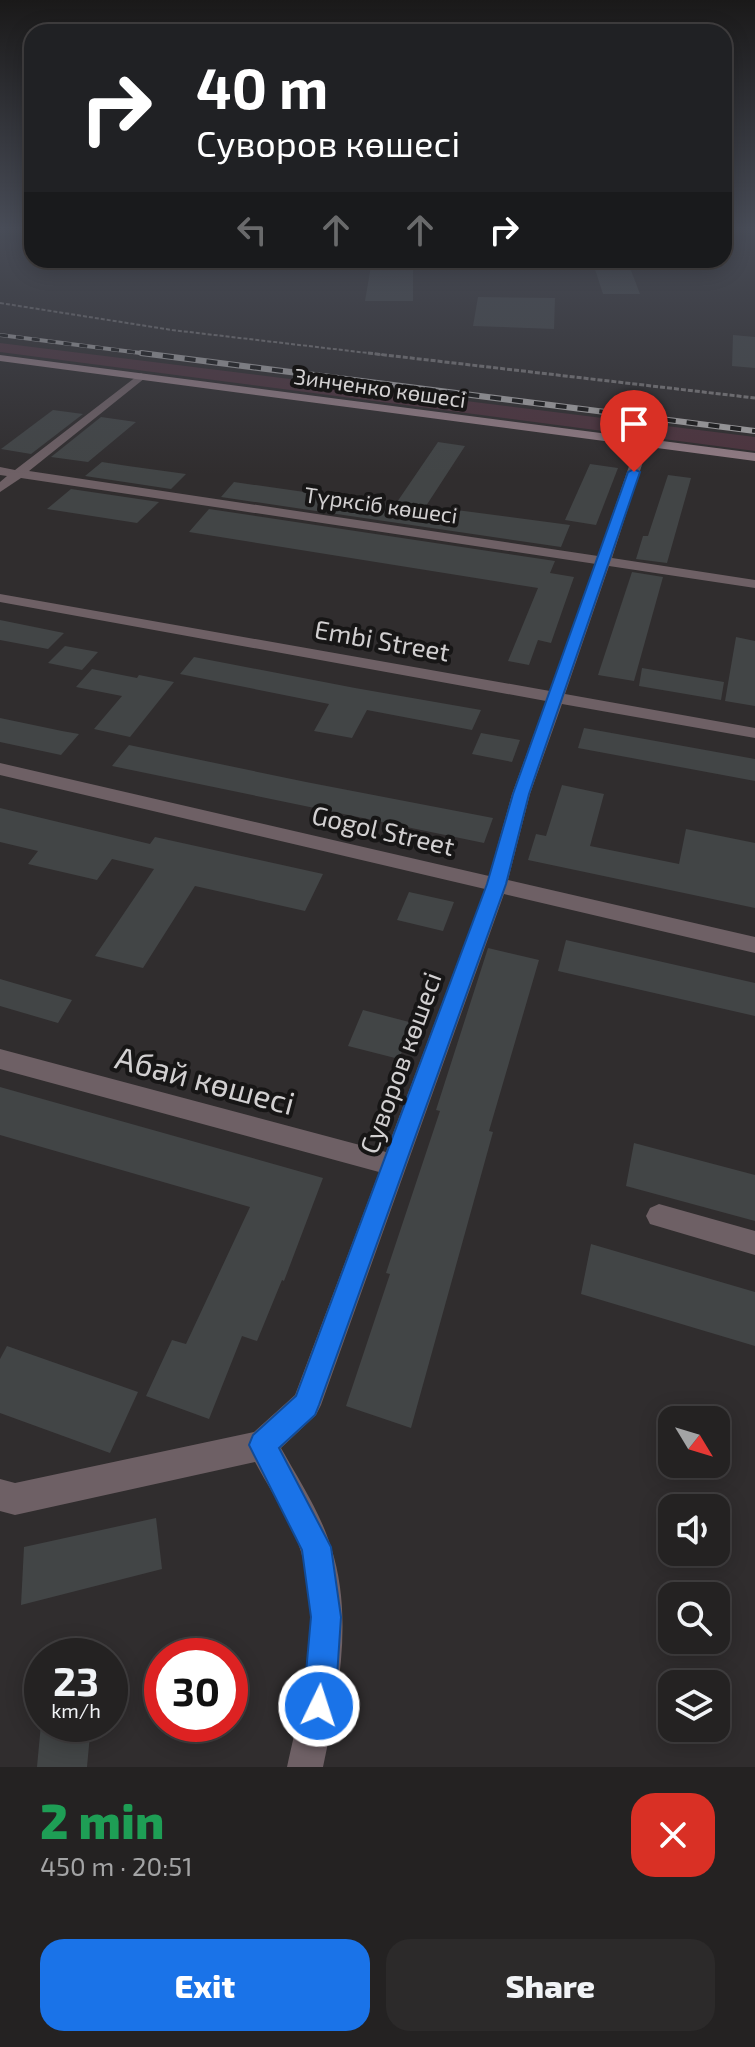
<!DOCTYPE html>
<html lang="en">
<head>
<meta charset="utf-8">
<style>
	body { margin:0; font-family:"Exo 2",sans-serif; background:#2c2a2a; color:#f1f3f6; height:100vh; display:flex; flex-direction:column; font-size:30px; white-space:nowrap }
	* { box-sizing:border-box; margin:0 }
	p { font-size:26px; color:#a3a4a5 }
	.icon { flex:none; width:44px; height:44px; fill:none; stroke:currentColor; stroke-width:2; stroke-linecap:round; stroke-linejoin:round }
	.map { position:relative; height:1767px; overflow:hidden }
	.panel { display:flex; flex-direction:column; background:#242222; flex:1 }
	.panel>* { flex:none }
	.top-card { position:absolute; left:24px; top:24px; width:708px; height:244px; border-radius:24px; box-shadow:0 4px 20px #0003,0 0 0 2px #413f40; background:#202124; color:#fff; overflow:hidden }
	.needle { width:52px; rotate:128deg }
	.fabs { position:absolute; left:658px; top:1406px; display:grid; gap:16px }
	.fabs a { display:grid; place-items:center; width:72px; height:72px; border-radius:16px; background:#242222; box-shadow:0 4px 20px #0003,0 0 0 2px #413f40; font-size:40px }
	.speed { position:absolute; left:24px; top:1638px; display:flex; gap:16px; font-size:40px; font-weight:700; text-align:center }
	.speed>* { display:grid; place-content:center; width:104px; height:104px; border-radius:50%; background:#242222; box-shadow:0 4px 20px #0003,0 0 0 2px #413f40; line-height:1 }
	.speed small { font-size:20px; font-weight:400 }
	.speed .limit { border:12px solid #d22; background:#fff; color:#111 }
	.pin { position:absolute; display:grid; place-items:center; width:68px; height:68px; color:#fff; margin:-82px -34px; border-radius:50% 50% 50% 0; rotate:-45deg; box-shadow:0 0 8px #0007 }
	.pin .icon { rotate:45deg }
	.me { position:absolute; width:88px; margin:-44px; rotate:4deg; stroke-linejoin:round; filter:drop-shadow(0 0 6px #0008) }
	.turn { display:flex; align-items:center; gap:28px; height:168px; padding:0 40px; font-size:36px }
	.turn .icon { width:104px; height:104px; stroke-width:2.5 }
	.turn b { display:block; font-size:56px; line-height:68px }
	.lanes { display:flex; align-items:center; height:76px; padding:0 40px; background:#0003; justify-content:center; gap:40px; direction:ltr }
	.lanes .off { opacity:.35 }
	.round { display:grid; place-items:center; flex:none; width:84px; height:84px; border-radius:24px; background:#2c2a2a }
	.overview { display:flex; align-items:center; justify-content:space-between; height:136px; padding:0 40px }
	h1 { font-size:48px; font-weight:800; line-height:60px; color:#1e9e55 }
	.action { display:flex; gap:16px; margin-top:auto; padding:16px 40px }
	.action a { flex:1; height:92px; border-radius:24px; background:#1a73e8; color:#fff; font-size:32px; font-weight:800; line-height:92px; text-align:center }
	.action a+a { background:#2c2a2a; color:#f1f3f6 }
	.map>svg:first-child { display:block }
	.green { fill:#4d333d }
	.building { fill:#424546 }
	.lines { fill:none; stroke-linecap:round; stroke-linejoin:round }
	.path-far1 { stroke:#7d7a7b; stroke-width:2; stroke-dasharray:4 2; stroke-linecap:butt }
	.path { stroke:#7d7a7b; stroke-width:3; stroke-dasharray:5 2; stroke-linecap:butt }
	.minor { fill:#6e6065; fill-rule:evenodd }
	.secondary { fill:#927c84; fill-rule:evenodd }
	.rail-far1-casing { stroke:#a6a4a5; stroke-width:4 }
	.rail-casing { stroke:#a6a4a5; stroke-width:6 }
	.rail-far1 { stroke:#171616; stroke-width:3; stroke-dasharray:8; stroke-linecap:butt }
	.rail { stroke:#171616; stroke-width:4; stroke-dasharray:11; stroke-linecap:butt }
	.route { fill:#1a73e8; stroke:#114b97; stroke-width:2 }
	.labels { text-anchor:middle; stroke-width:8; stroke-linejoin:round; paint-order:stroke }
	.far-street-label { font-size:22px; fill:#d2d0d1; stroke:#171616 }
	.street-label { font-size:26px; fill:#d2d0d1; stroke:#171616 }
	.near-street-label { font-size:32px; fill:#d2d0d1; stroke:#171616 }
</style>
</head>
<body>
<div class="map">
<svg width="755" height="1767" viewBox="0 0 755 1767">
	<rect width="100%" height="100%" fill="#302d2e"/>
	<path class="green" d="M 0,343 L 755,437 L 755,451 L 0,352 Z"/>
	<g class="building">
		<path d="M 372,260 L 413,260 L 413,301 L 365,301 Z"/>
		<path d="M 592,260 L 627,260 L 640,294 L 603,294 Z"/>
		<path d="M 478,297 L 555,298 L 554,329 L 473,326 Z"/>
		<path d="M 733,335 L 755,337 L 755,368 L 732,366 Z"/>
		<path d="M 53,410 L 83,414 L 31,454 L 1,449 Z"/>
		<path d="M 101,417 L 136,422 L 88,462 L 51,457 Z"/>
		<path d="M 438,442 L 465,446 L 426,506 L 570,525 L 561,547 L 221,497 L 234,482 L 395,505 Z"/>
		<path d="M 102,462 L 128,466 L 186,474 L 171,489 L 85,476 Z"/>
		<path d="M 590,464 L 618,468 L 596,525 L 565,520 Z"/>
		<path d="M 668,475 L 691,478 L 667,563 L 636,559 L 643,536 L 648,536 Z"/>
		<path d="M 71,489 L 159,502 L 137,523 L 47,509 Z"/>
		<path d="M 209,509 L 555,561 L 550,573 L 574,577 L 551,643 L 538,640 L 529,665 L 508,661 L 538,588 L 189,532 Z"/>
		<path d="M 632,572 L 663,577 L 634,681 L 598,675 Z"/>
		<path d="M 0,620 L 64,633 L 48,649 L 0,640 Z"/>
		<path d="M 736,637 L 755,641 L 755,706 L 725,701 Z"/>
		<path d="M 65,646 L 98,652 L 82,670 L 48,663 Z"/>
		<path d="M 194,657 L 355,688 L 481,710 L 472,730 L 367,710 L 352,738 L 314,731 L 329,704 L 180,674 Z"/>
		<path d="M 642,668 L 724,682 L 721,700 L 639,686 Z"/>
		<path d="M 92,669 L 137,678 L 139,675 L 174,682 L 130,737 L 94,729 L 122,696 L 76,687 Z"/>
		<path d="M 0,718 L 62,731 L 79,734 L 61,755 L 0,742 Z"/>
		<path d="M 584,728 L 755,759 L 755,781 L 578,748 Z"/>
		<path d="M 481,733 L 520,740 L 512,762 L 472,754 Z"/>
		<path d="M 129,745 L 306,782 L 493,818 L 484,843 L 112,766 Z"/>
		<path d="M 562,785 L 604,794 L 590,846 L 679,864 L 686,829 L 755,843 L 755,908 L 528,860 L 536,834 L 546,836 Z"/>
		<path d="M 0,808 L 150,844 L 155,837 L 323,874 L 305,911 L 195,886 L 143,968 L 95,956 L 154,869 L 112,859 L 97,880 L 28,864 L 38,851 L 0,842 Z"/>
		<path d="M 409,892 L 454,902 L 443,931 L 397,920 Z"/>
		<path d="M 566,940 L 755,983 L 755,1016 L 558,971 Z"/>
		<path d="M 488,948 L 539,960 L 489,1131 L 493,1132 L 411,1428 L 346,1406 L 390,1274 L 386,1273 L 440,1111 L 436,1110 Z"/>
		<path d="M 0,979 L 72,1000 L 58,1023 L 0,1006 Z"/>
		<path d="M 363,1010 L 413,1023 L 399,1059 L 348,1046 Z"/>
		<path d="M 0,1087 L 323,1178 L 284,1281 L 282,1280 L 257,1341 L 242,1336 L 209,1419 L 146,1396 L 172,1340 L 186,1344 L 250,1207 L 0,1135 Z"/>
		<path d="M 634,1143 L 755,1175 L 755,1221 L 626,1186 Z"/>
		<path d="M 591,1244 L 755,1292 L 755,1346 L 581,1294 Z"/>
		<path d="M 7,1346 L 138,1392 L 110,1453 L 0,1413 L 0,1359 Z"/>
		<path d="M 156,1518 L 162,1569 L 21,1605 L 24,1547 Z"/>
		<path d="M 41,1724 L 91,1724 L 87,1767 L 37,1767 Z"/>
	</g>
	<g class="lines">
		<path class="path-far1" d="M 0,303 L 172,330 L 385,355"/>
		<path class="path" d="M 368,353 L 755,398"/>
		<g class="minor">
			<path d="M 141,373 L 146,376 L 145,378 L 29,471 L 598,556 L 637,443 L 643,439 L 649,443 L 612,558 L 755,580 L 755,588 L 609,566 L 565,694 L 755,728 L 755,738 L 562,704 L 530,794 L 508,880 L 755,937 L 755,953 L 504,894 L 321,1405 L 316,1415 L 281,1448 C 299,1480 320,1512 331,1547 C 354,1618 338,1696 323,1767 L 287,1767 C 303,1697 324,1613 298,1543 C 287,1514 269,1488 255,1462 L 15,1515 L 0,1511 L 0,1479 L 15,1483 L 254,1432 L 295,1395 L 379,1172 L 0,1069 L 0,1049 L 386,1152 L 485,889 L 0,775 L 0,763 L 489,876 L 512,794 L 546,701 L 0,602 L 0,594 L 550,691 L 596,564 L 21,478 L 0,492 L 0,482 L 7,476 L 0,475 L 0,467 L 15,470 Z"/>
			<path d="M 659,1204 L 755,1231 L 755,1255 L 650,1224 L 646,1216 L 650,1208 Z"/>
		</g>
		<path class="secondary" d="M 0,355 L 755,453 L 755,461 L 0,361 Z"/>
		<defs>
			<path id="rail-far1" d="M 0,335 L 156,355"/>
			<path id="rail" d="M 141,353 L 755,431"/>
		</defs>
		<use href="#rail-far1" class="rail-far1-casing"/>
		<use href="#rail" class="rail-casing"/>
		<use href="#rail-far1" class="rail-far1"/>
		<use href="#rail" class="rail"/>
	</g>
	<linearGradient id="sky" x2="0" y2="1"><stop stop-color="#1a1919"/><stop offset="0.48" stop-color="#484c57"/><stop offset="1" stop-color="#484c57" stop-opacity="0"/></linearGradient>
	<rect width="755" height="475" fill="url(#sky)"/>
	<path class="route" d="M 634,469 L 640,472 L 529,794 L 506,884 L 319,1405 L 315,1415 L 279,1448 L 331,1547 L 341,1617 L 335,1706 L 330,1718 L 319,1722 L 308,1718 L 303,1706 L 311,1617 L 302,1550 L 249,1445 L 253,1435 L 296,1396 L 487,884 L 513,794 L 628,472 Z"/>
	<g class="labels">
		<g class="far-street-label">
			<text transform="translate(380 388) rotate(8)" y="8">Зинченко көшесі</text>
			<text transform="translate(381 505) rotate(8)" y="8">Түрксіб көшесі</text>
		</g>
		<g class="street-label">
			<text transform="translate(382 641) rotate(10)" y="9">Embi Street</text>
			<text transform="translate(383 831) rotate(13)" y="9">Gogol Street</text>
			<text transform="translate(401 1063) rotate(-70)" y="9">Суворов көшесі</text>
		</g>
		<g class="near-street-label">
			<text transform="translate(205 1081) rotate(15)" y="11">Абай көшесі</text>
		</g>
	</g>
</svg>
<div class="fabs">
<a><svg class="needle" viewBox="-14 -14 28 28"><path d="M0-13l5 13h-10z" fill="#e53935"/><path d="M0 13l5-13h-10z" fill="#a3a4a5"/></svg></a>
<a><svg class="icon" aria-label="sound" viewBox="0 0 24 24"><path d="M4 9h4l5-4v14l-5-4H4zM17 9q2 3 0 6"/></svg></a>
<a><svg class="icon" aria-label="search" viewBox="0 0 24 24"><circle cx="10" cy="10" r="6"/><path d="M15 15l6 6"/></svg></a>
<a><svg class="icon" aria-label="layers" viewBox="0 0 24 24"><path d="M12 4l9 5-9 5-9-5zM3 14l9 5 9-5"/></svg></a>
</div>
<div class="speed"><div>23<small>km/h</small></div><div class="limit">30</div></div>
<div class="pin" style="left:634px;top:472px;background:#d93025"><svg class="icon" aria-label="arrive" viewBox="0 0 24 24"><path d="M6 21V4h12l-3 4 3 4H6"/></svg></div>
<svg class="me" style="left:319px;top:1706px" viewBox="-20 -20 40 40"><circle r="17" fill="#1a73e8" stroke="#fff" stroke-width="3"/><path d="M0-11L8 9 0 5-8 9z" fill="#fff"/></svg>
<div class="top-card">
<div class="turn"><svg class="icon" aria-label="right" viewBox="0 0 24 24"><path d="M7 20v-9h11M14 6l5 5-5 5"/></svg><div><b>40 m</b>Суворов көшесі</div></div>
<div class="lanes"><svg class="icon off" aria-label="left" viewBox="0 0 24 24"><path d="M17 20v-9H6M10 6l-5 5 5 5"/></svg><svg class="icon off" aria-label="ahead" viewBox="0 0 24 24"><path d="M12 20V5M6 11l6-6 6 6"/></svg><svg class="icon off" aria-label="ahead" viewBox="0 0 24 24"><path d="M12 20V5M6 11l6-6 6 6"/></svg><svg class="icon" aria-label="right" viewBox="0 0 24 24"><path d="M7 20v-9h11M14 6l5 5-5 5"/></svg></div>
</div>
</div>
<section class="panel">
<div class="overview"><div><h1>2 min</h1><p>450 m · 20:51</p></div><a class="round" style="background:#d93025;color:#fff"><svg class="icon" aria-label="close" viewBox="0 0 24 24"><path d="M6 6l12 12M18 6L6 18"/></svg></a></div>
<div class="action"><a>Exit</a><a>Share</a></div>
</section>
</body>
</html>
